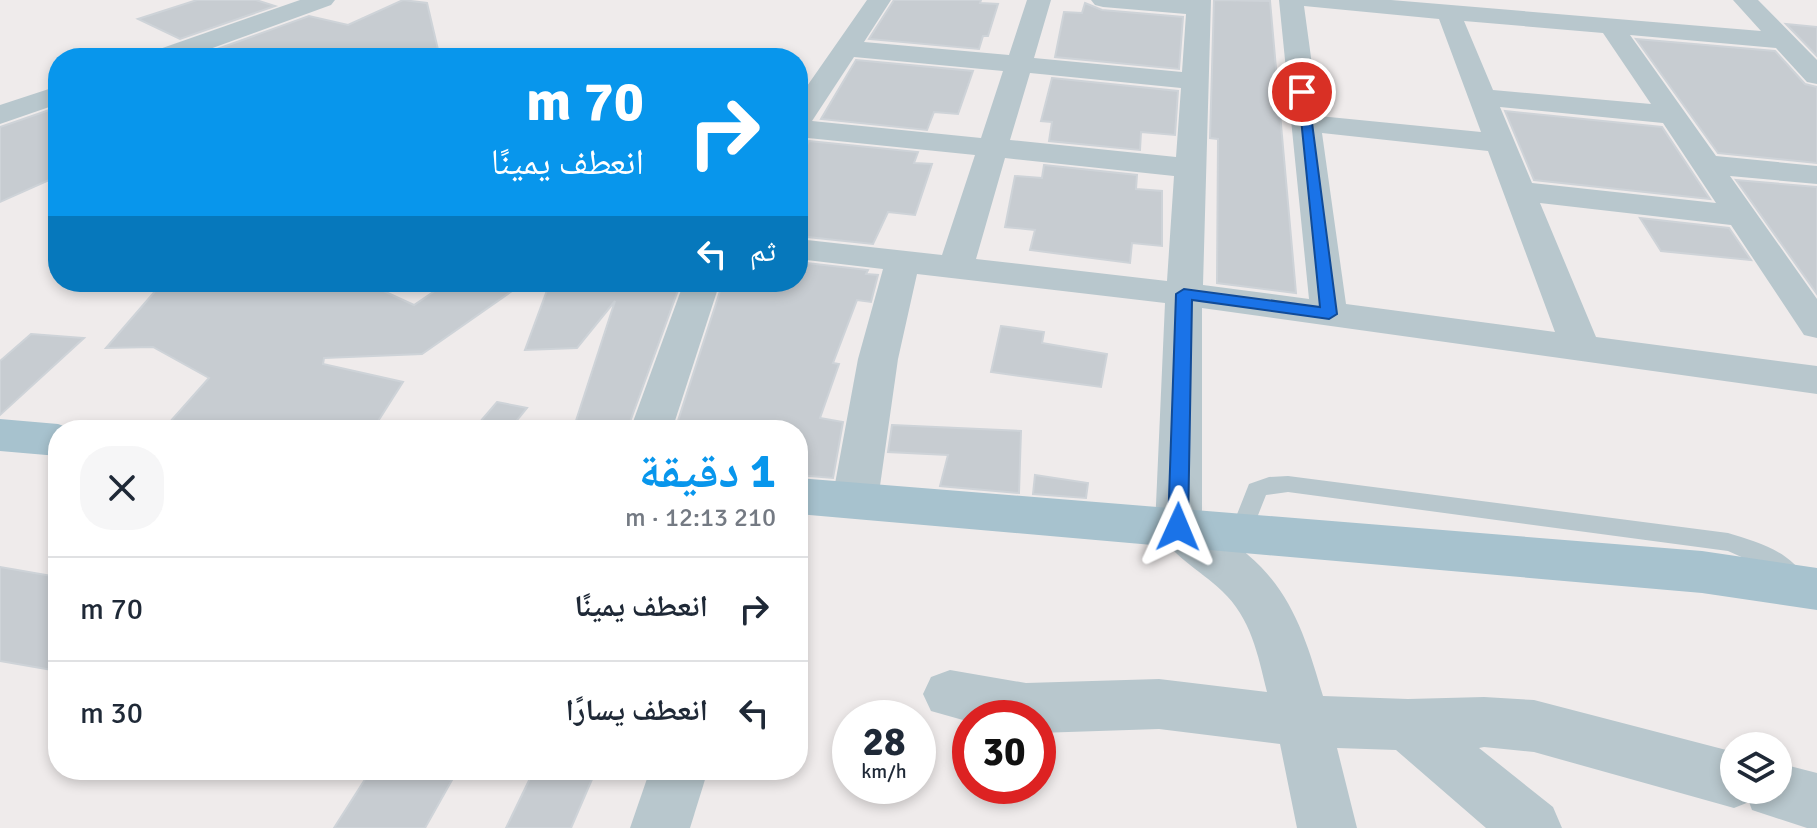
<!DOCTYPE html>
<html lang="ar">
<head>
<meta charset="utf-8">
<style>
	body { margin:0; font-family:Signika,"Noto Naskh Arabic",sans-serif; background:#f6f6f7; color:#1f2937; direction:rtl; height:100vh; display:flex; flex-direction:column; font-size:30px; white-space:nowrap }
	* { box-sizing:border-box; margin:0 }
	p { font-size:26px; color:#747a83 }
	.icon { flex:none; width:44px; height:44px; fill:none; stroke:currentColor; stroke-width:2; stroke-linecap:round; stroke-linejoin:round }
	.map { position:relative; flex:1; overflow:hidden; direction:ltr }
	.sheet { position:absolute; left:48px; top:420px; width:760px; height:360px; display:flex; flex-direction:column; background:#fff; border-radius:32px; box-shadow:0 4px 12px #0003; direction:rtl }
	.sheet>* { flex:none }
	.hud { position:absolute; left:48px; top:48px; width:760px; height:244px; border-radius:32px; box-shadow:0 4px 12px #0003; direction:rtl; background:#0896ec; color:#fff; overflow:hidden }
	.fabs { position:absolute; left:1720px; top:732px; display:grid; gap:16px }
	.fabs a { display:grid; place-items:center; width:72px; height:72px; border-radius:50%; background:#fff; box-shadow:0 4px 12px #0003; font-size:40px }
	.speed { position:absolute; left:832px; top:700px; display:flex; gap:16px; font-size:40px; font-weight:700; text-align:center }
	.speed>* { display:grid; place-content:center; width:104px; height:104px; border-radius:50%; background:#fff; box-shadow:0 4px 12px #0003; line-height:1 }
	.speed small { font-size:20px; font-weight:400 }
	.speed .limit { border:12px solid #d22; background:#fff; color:#111 }
	.pin { position:absolute; display:grid; place-items:center; width:68px; height:68px; color:#fff; margin:-34px; border:4px solid #fff; border-radius:50%; box-shadow:0 2px 8px #0007 }
	.me { position:absolute; width:88px; margin:-44px; rotate:1deg; stroke-linejoin:round; filter:drop-shadow(0 0 6px #0008) }
	.turn { display:flex; align-items:center; gap:28px; height:168px; padding:0 32px; font-size:36px }
	.turn .icon { width:104px; height:104px; stroke-width:2.5 }
	.turn b { display:block; font-size:56px; line-height:68px }
	.then { display:flex; align-items:center; height:76px; padding:0 32px; background:#0003; gap:16px; font-size:30px }
	.round { display:grid; place-items:center; flex:none; width:84px; height:84px; border-radius:32px; background:#f6f6f7 }
	.headline { display:flex; align-items:center; justify-content:space-between; height:136px; padding:0 32px }
	h1 { font-size:48px; font-weight:700; line-height:60px; color:#0896ec }
	ul { padding:0; list-style:none }
	li { display:flex; align-items:center; gap:24px; height:104px; padding:0 32px; border-top:2px solid #e0e1e3 }
	li div { flex:1 }
	li b { display:block; font-size:30px }
	li em { font-style:normal }
	.map>svg:first-child { display:block }
	.building { fill:#c7ccd1; stroke:#ced3d8; stroke-width:2 }
	.lines { fill:none; stroke-linecap:round; stroke-linejoin:round }
	.lane { fill:#b8c7cd; fill-rule:evenodd }
	.street { fill:#b8c7cd; fill-rule:evenodd }
	.primary { fill:#a7c2ce; fill-rule:evenodd }
	.route { fill:#1a73e8; stroke:#114b97; stroke-width:2 }
</style>
</head>
<body>
<div class="map">
<svg width="1817" height="828" viewBox="0 0 1817 828">
	<rect width="100%" height="100%" fill="#efebeb"/>
	<g class="building">
		<path d="M 197,0 L 256,0 L 275,6 L 180,39 L 138,19 Z"/>
		<path d="M 403,0 L 427,3 L 440,58 L 221,58 L 209,52 L 309,16 L 348,25 Z"/>
		<path d="M 894,0 L 981,0 L 980,3 L 998,4 L 988,36 L 983,36 L 979,49 L 869,39 Z"/>
		<path d="M 1214,0 L 1270,1 L 1296,293 L 1217,283 L 1218,139 L 1210,138 Z"/>
		<path d="M 1085,3 L 1102,10 L 1183,17 L 1179,69 L 1055,57 L 1064,12 L 1082,13 Z"/>
		<path d="M 1786,24 L 1817,27 L 1817,56 Z"/>
		<path d="M 1636,39 L 1775,51 L 1805,84 L 1817,87 L 1817,163 L 1718,153 Z"/>
		<path d="M 856,60 L 973,71 L 958,114 L 934,112 L 927,130 L 821,119 Z"/>
		<path d="M 1052,78 L 1178,91 L 1175,135 L 1141,132 L 1140,150 L 1049,141 L 1052,122 L 1041,121 Z"/>
		<path d="M 58,107 L 58,176 L 0,202 L 0,127 Z"/>
		<path d="M 1505,111 L 1662,127 L 1710,199 L 1534,180 Z"/>
		<path d="M 809,141 L 918,152 L 914,163 L 932,164 L 915,215 L 888,212 L 873,244 L 798,236 L 798,150 L 804,151 Z"/>
		<path d="M 1044,165 L 1137,175 L 1136,189 L 1162,191 L 1162,246 L 1132,243 L 1130,263 L 1030,250 L 1035,230 L 1005,227 L 1015,176 L 1042,178 Z"/>
		<path d="M 1736,180 L 1817,187 L 1817,294 Z"/>
		<path d="M 1640,218 L 1729,228 L 1751,260 L 1661,251 Z"/>
		<path d="M 798,262 L 868,270 L 866,274 L 878,275 L 871,302 L 857,300 L 833,363 L 839,364 L 820,418 L 843,422 L 833,478 L 798,475 L 798,430 L 675,430 L 723,282 L 798,282 Z"/>
		<path d="M 163,282 L 364,282 L 414,305 L 448,282 L 525,282 L 422,354 L 324,358 L 323,364 L 403,382 L 375,426 L 297,421 L 284,430 L 168,424 L 209,378 L 153,347 L 106,348 Z"/>
		<path d="M 627,282 L 681,282 L 627,430 L 573,430 L 615,301 L 577,348 L 525,350 L 549,285 L 627,286 Z"/>
		<path d="M 1001,326 L 1044,332 L 1042,343 L 1107,354 L 1101,387 L 991,372 Z"/>
		<path d="M 31,334 L 84,338 L 0,415 L 0,361 Z"/>
		<path d="M 497,402 L 527,408 L 509,430 L 473,430 Z"/>
		<path d="M 892,425 L 1021,431 L 1019,493 L 940,486 L 948,455 L 888,452 Z"/>
		<path d="M 1035,475 L 1088,483 L 1086,498 L 1033,494 Z"/>
		<path d="M 0,567 L 58,577 L 58,671 L 0,661 Z"/>
		<path d="M 371,770 L 437,770 L 433,776 L 452,780 L 425,828 L 334,828 Z"/>
		<path d="M 534,770 L 596,770 L 571,828 L 506,828 Z"/>
	</g>
	<g class="lines">
		<path class="lane" d="M 1288,476 L 1728,533 C 1757,542 1791,551 1806,580 L 1802,587 L 1794,590 L 1786,587 L 1764,567 L 1728,551 L 1288,492 L 1266,495 L 1249,538 L 1241,541 L 1233,538 L 1230,532 L 1249,484 L 1269,477 Z"/>
		<g class="street">
			<path d="M 300,0 L 335,0 L 331,5 L 185,58 L 147,58 L 151,52 Z"/>
			<path d="M 867,0 L 891,0 L 864,42 L 1009,55 L 1027,0 L 1051,0 L 1034,58 L 1182,72 L 1186,14 L 1103,7 L 1095,5 L 1091,0 L 1211,0 L 1203,285 L 1309,299 L 1279,0 L 1391,0 L 1761,31 L 1733,0 L 1758,0 L 1817,60 L 1817,84 L 1807,82 L 1776,48 L 1630,35 L 1716,156 L 1817,166 L 1817,184 L 1730,176 L 1817,299 L 1817,338 L 1804,335 L 1731,225 L 1540,203 L 1596,337 L 1817,366 L 1817,394 L 1202,308 L 1202,520 C 1221,535 1244,549 1261,567 C 1296,603 1309,649 1323,696 L 1408,699 L 1484,697 L 1534,700 L 1734,752 L 1734,790 L 1778,790 L 1778,763 L 1817,773 L 1817,828 L 1807,828 L 1752,810 L 1749,802 L 1734,808 L 1534,752 L 1484,747 L 1479,748 L 1553,807 L 1562,828 L 1486,828 L 1396,750 L 1337,748 L 1357,828 L 1297,828 L 1280,744 L 1159,729 L 1038,733 L 1038,718 L 970,718 L 970,722 L 931,711 L 923,694 L 931,677 L 950,670 L 1026,683 L 1159,679 L 1267,692 C 1258,655 1251,618 1222,591 C 1200,570 1169,554 1155,527 L 1165,303 L 917,274 L 898,359 L 878,500 L 871,512 L 855,517 L 839,512 L 832,500 L 858,359 L 883,269 L 798,259 L 798,239 L 942,255 L 975,155 L 798,137 L 798,99 ZM 1304,6 L 1439,19 L 1481,132 L 1319,116 ZM 1464,21 L 1603,33 L 1651,104 L 1493,90 ZM 854,57 L 1003,71 L 981,138 L 812,121 ZM 1030,73 L 1181,88 L 1176,157 L 1010,140 ZM 1500,107 L 1663,123 L 1716,203 L 1532,183 ZM 1322,133 L 1488,151 L 1555,332 L 1346,304 ZM 1005,158 L 1174,176 L 1167,281 L 976,259 Z"/>
			<path d="M 58,86 L 58,104 L 0,124 L 0,105 Z"/>
			<path d="M 684,282 L 720,282 L 672,430 L 630,430 Z"/>
			<path d="M 650,770 L 708,770 L 690,828 L 630,828 Z"/>
		</g>
		<g class="primary">
			<path d="M 0,419 L 58,424 L 75,430 L 58,430 L 58,456 L 0,451 Z"/>
			<path d="M 798,478 L 1702,551 L 1817,568 L 1817,610 L 1702,593 L 798,514 Z"/>
		</g>
	</g>
	<path class="route" d="M 1298,89 L 1308,92 L 1337,314 L 1329,319 L 1192,300 L 1188,527 L 1185,533 L 1171,533 L 1168,527 L 1176,294 L 1184,289 L 1320,307 Z"/>
</svg>
<div class="fabs">
<a><svg class="icon" aria-label="layers" viewBox="0 0 24 24"><path d="M12 4l9 5-9 5-9-5zM3 14l9 5 9-5"/></svg></a>
</div>
<div class="speed"><div>28<small>km/h</small></div><div class="limit">30</div></div>
<div class="pin" style="left:1302px;top:92px;background:#d93025"><svg class="icon" aria-label="arrive" viewBox="0 0 24 24"><path d="M6 21V4h12l-3 4 3 4H6"/></svg></div>
<svg class="me" style="left:1178px;top:527px" viewBox="-20 -20 40 40"><path d="M0-17L14 15 0 8-14 15z" fill="#1a73e8" stroke="#fff" stroke-width="4"/></svg>
<div class="hud">
<div class="turn"><svg class="icon" aria-label="right" viewBox="0 0 24 24"><path d="M7 20v-9h11M14 6l5 5-5 5"/></svg><div><b>70 m</b>انعطف يمينًا</div></div>
<div class="then">ثم<svg class="icon" aria-label="left" viewBox="0 0 24 24"><path d="M17 20v-9H6M10 6l-5 5 5 5"/></svg></div>
</div>
<section class="sheet">
<div class="headline"><div><h1>1 دقيقة</h1><p>210 m · 12:13</p></div><a class="round"><svg class="icon" aria-label="close" viewBox="0 0 24 24"><path d="M6 6l12 12M18 6L6 18"/></svg></a></div>
<ul>
<li><svg class="icon" aria-label="right" viewBox="0 0 24 24"><path d="M7 20v-9h11M14 6l5 5-5 5"/></svg><div><b>انعطف يمينًا</b></div><em>70 m</em></li>
<li><svg class="icon" aria-label="left" viewBox="0 0 24 24"><path d="M17 20v-9H6M10 6l-5 5 5 5"/></svg><div><b>انعطف يسارًا</b></div><em>30 m</em></li>
</ul>
</section>
</div>
</body>
</html>
